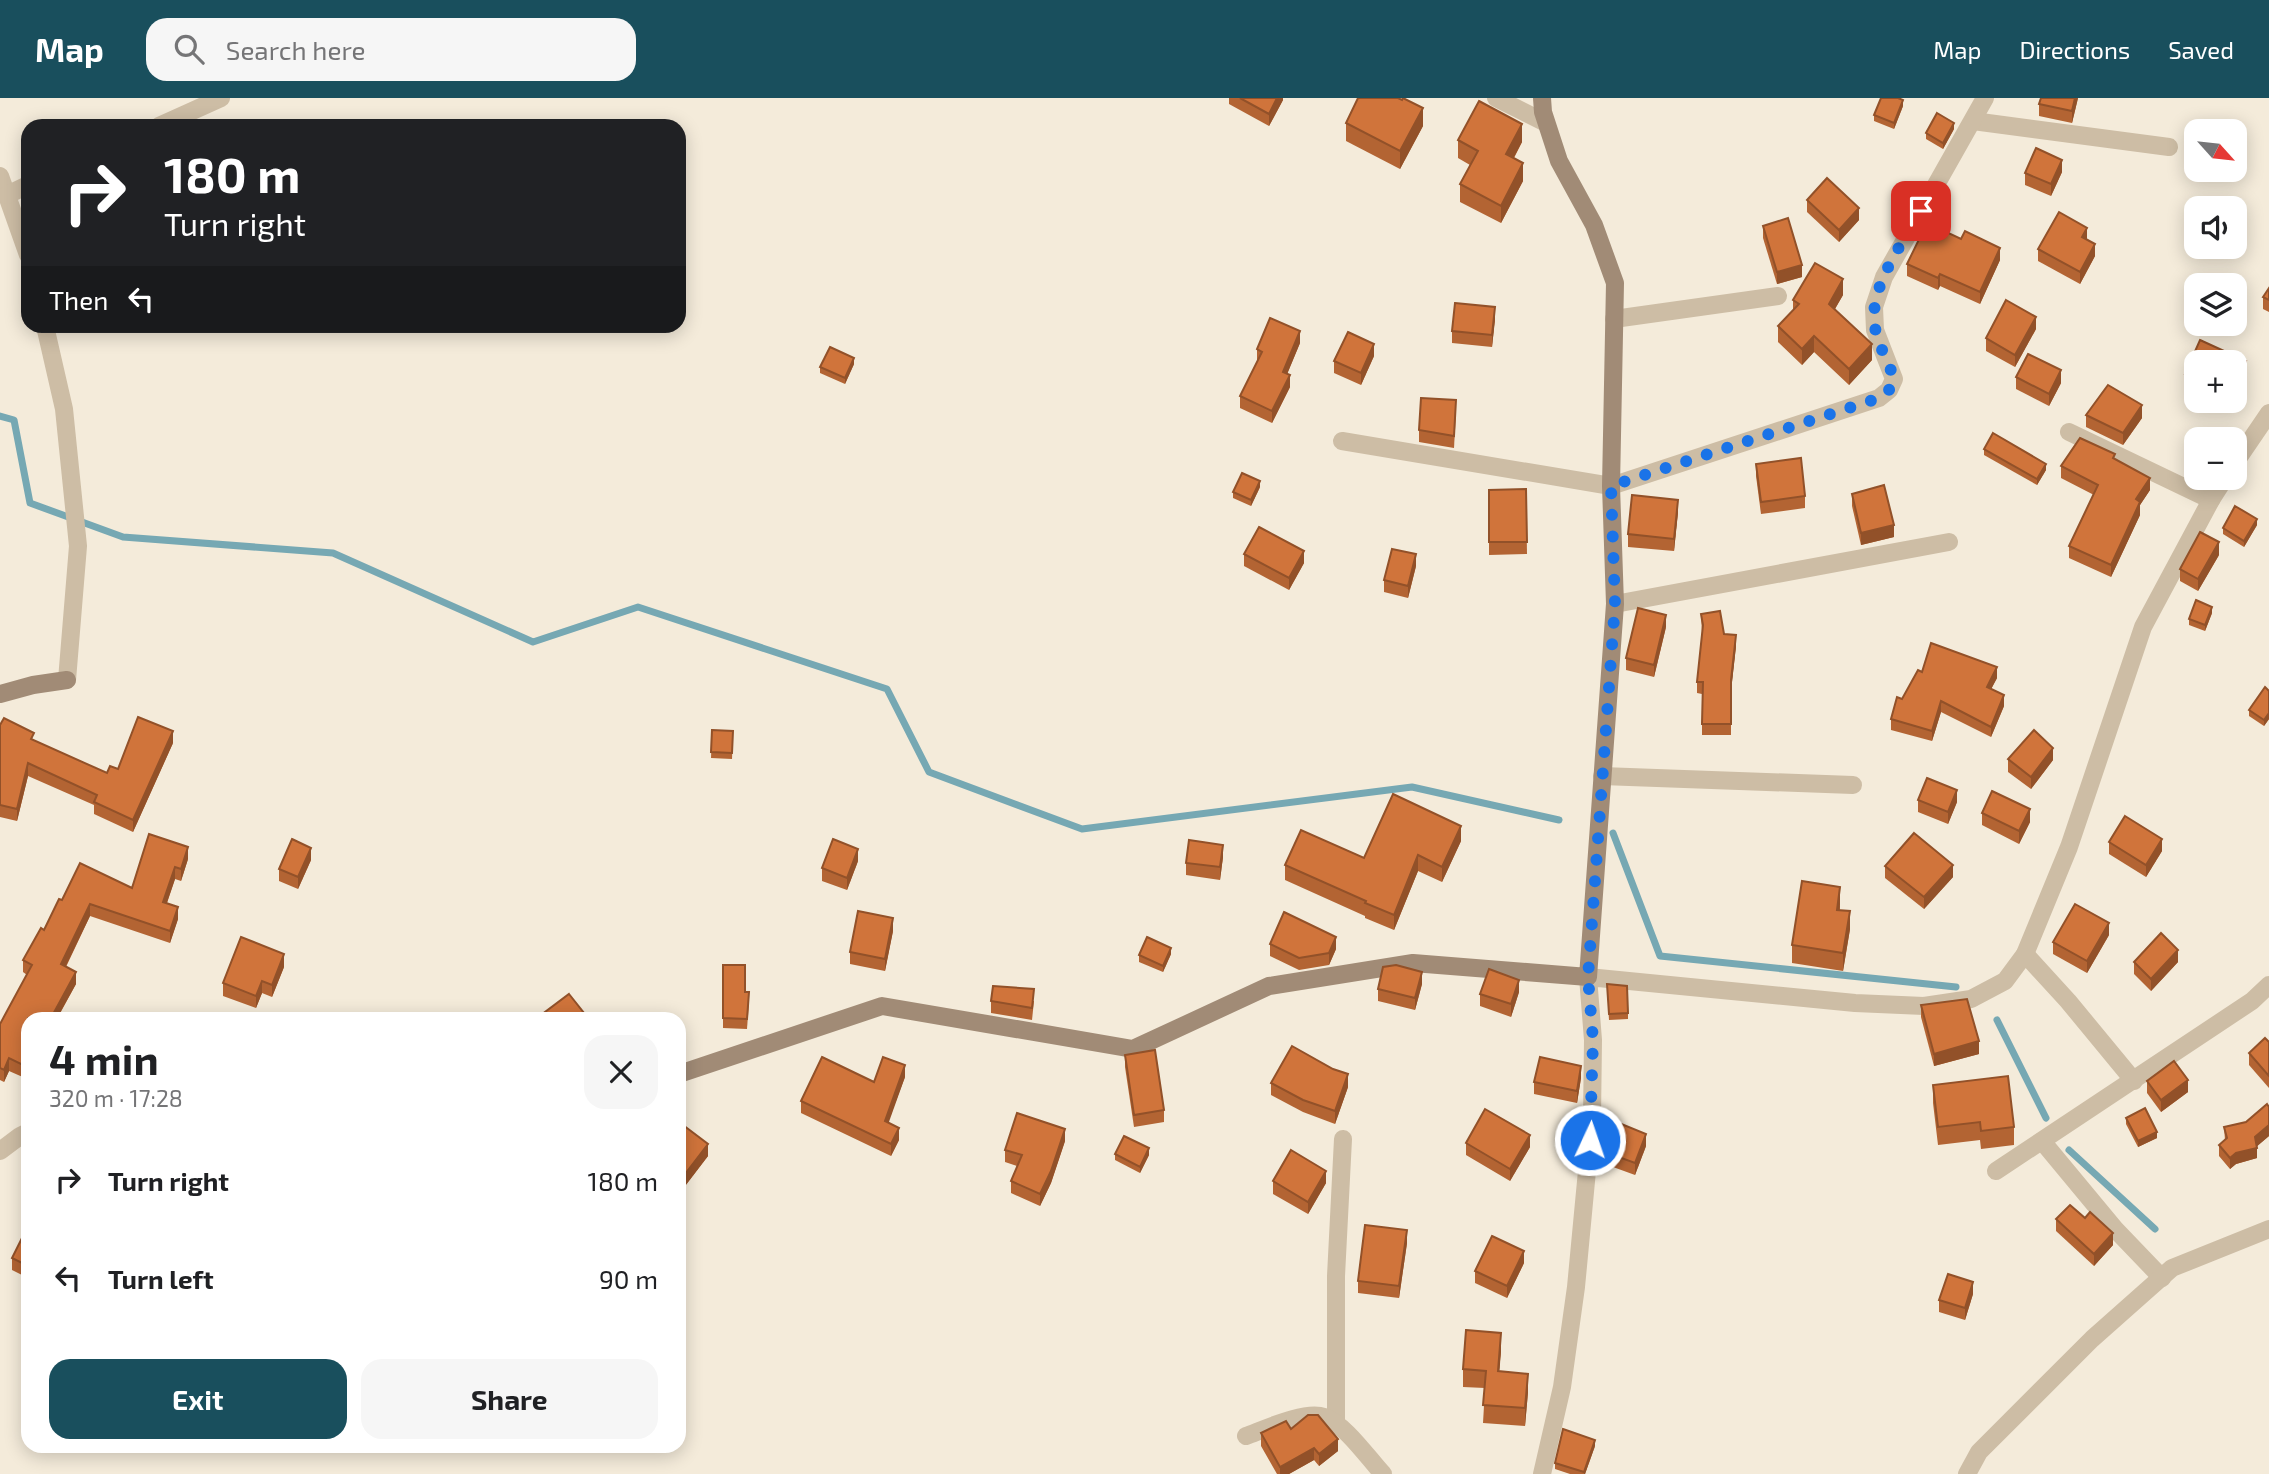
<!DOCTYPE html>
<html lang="en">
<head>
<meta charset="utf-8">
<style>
	body { margin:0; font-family:"Exo 2",sans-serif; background:#f6f6f6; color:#202124; height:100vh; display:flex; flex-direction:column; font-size:26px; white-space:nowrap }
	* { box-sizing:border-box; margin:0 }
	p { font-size:23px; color:#757577 }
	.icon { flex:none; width:38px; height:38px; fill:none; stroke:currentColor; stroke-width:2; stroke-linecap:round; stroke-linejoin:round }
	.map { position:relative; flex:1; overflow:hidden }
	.sheet { position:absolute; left:21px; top:914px; width:665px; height:441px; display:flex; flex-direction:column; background:#fff; border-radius:21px; box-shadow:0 4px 18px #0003 }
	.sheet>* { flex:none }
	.banner { position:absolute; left:21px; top:21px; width:665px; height:214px; border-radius:21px; box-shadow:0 4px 18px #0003; background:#202124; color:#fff; overflow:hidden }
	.needle { width:46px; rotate:117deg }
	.controls { position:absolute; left:2184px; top:21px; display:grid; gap:14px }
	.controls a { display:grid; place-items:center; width:63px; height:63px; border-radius:14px; background:#fff; box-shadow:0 4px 18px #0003; font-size:35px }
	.pin { position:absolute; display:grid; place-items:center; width:60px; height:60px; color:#fff; margin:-30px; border-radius:14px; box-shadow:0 4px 10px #0006 }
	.me { position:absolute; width:77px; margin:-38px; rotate:3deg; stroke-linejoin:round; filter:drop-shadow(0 0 5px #0008) }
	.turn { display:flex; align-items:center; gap:24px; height:147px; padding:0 28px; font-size:32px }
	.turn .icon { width:91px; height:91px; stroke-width:2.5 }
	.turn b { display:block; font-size:49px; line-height:60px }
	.then { display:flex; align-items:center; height:66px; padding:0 28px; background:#0003; gap:14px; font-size:26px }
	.round { display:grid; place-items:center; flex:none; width:74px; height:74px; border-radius:21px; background:#f6f6f6 }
	.head { display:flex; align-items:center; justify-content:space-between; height:119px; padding:0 28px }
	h1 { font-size:42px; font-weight:700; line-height:52px }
	.primary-button { display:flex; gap:14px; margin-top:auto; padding:14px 28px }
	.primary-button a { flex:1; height:80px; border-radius:21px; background:#194f5d; color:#fff; font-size:28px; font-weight:700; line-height:80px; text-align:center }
	.primary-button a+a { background:#f6f6f6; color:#202124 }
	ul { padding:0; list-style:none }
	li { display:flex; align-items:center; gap:21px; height:98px; padding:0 28px }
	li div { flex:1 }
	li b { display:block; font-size:26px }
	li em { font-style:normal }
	header { display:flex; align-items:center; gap:42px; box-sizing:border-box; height:98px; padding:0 35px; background:#194f5d; color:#fff }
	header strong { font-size:33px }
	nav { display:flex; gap:38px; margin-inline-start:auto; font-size:24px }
	.search { width:490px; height:63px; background:#f6f6f6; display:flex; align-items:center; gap:18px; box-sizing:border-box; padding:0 24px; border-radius:21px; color:#757577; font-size:26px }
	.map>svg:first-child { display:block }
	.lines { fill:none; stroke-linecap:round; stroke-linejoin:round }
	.stream { stroke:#76a8b3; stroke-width:7 }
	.street { stroke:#cdbda5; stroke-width:18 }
	.secondary { stroke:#a18b76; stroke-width:18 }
	.wall { fill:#b36433 }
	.shaded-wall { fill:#925129 }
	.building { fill:#d0743b; stroke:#925129; stroke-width:2 }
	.route { stroke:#1a73e8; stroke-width:12; stroke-dasharray:0 21.6 }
</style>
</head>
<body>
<header>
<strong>Map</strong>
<div class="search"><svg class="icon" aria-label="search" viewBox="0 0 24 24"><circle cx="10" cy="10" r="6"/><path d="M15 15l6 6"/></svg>Search here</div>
<nav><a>Map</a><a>Directions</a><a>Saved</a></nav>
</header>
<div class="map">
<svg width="2269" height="1376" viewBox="0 0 2269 1376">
	<rect width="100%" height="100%" fill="#f4ebda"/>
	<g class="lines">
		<g class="stream">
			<path d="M 0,318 L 14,322 L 30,405 L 123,439 L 333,455 L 533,544 L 638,509 L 887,591 L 929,674 L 1082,731 L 1412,689 L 1559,722"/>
			<path d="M 1613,735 L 1660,858 L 1956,889"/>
			<path d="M 1997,922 L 2046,1020"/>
			<path d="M 2069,1052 L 2155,1131"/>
		</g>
		<g class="street">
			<path d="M 1496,0 L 1546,25"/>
			<path d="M 1973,23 L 2169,49"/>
			<path d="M 159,28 L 221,0"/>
			<path d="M 0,78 L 28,157"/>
			<path d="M 7,97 L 28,87"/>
			<path d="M 1614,221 L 1778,198"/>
			<path d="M 45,228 L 64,311 L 78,448 L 67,582"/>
			<path d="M 2069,334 L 2211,402"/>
			<path d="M 1342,343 L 1611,388 L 1879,300 L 1889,292 L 1894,281 L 1875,232 L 1874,209 L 1884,179 L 1985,0"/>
			<path d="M 2235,365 L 2269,315"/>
			<path d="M 1615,506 L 1949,444"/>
			<path d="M 1602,678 L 1853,687"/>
			<path d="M 2025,856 L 2068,903 L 2134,983"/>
			<path d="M 2042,1043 L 2115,1131 L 2162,1180"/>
			<path d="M 0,1053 L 20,1038 L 28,1034"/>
			<path d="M 1996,1073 L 2252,903 L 2269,887"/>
			<path d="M 1336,1325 L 1336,1178 L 1343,1041"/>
			<path d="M 1246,1338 C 1265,1331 1306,1312 1324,1319 C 1345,1326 1368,1360 1383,1376"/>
			<path d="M 1542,1376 L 1562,1289 L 1576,1189 L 1592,1020 L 1593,942 L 1588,879 L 1855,905 L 1924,908 L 1971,901 L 2005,883 L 2025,856 L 2069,749 L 2143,529 L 2211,402 L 2225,380"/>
			<path d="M 1967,1376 L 1979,1354 L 2092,1241 L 2172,1170 L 2269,1131"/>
		</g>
		<g class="secondary">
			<path d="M 0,596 L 33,587 L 67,582"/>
			<path d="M 679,976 L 882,908 L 1133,951 L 1269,888 L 1413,865 L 1588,879 L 1615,506 L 1611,388 L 1615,185 L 1594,127 L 1559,63 L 1543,14 L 1542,0"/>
		</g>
	</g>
	<g class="wall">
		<path d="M 1229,0 L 1283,0 L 1283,2 L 1269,28 L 1229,6 Z"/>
		<path d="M 2041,0 L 2078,0 L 2072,25 L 2039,18 L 2039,6 Z"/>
		<path d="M 1903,8 L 1894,31 L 1874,23 L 1874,17 Z"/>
		<path d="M 1346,25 L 1423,28 L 1400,71 L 1346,43 Z"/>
		<path d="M 1954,31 L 1943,51 L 1926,41 L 1926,35 Z"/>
		<path d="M 1458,42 L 1522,44 L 1514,60 L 1523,83 L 1501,125 L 1460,104 L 1460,86 L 1470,67 L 1458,60 Z"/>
		<path d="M 2062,74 L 2051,98 L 2025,87 L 2025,75 Z"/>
		<path d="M 1807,102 L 1859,122 L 1839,144 L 1807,114 Z"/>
		<path d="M 1763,128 L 1802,179 L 1777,186 L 1763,140 Z"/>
		<path d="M 1961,141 L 2000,162 L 1980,206 L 1940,188 L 1938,192 L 1907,178 L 1907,166 Z"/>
		<path d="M 2087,142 L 2095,158 L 2080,186 L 2038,163 L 2038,151 Z"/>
		<path d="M 2269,190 L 2269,214 L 2263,211 L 2263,199 Z"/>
		<path d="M 1843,197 L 1835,211 L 1872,262 L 1849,287 L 1814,254 L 1802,267 L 1778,244 L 1778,228 L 1793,212 L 1793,202 Z"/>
		<path d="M 1495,221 L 1492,249 L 1452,245 L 1452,233 Z"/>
		<path d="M 2036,231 L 2015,269 L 1986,253 L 1986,240 Z"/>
		<path d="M 2200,242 L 2246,263 L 2246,275 L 2235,301 L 2235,264 L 2196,264 L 2196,293 L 2185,288 L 2185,276 Z"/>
		<path d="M 1300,245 L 1287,276 L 1290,289 L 1272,325 L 1240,310 L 1240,298 L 1257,264 L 1257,251 Z"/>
		<path d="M 1374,258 L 1361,287 L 1334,275 L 1334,263 Z"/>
		<path d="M 854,266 L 845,286 L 820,275 L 820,269 Z"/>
		<path d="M 2016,279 L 2061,285 L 2049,308 L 2016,291 Z"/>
		<path d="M 2217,303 L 2234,303 L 2231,309 Z"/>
		<path d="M 1456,314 L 1454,350 L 1419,344 L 1419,332 Z"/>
		<path d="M 2086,317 L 2142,320 L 2123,347 L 2086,329 Z"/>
		<path d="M 1984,351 L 2046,372 L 2037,387 L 1984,357 Z"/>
		<path d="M 2115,361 L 2150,392 L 2140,407 L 2140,417 L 2111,479 L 2069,460 L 2069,448 L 2094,397 L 2061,380 L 2061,368 Z"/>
		<path d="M 1756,366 L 1805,398 L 1805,410 L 1761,416 L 1756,378 Z"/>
		<path d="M 1260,389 L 1251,408 L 1233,400 L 1233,394 Z"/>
		<path d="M 1526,391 L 1527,456 L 1489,457 L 1489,392 Z"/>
		<path d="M 1852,396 L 1894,439 L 1861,447 L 1852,408 Z"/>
		<path d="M 1678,414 L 1674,453 L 1628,449 L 1628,436 Z"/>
		<path d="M 2257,427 L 2244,449 L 2223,436 L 2223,430 Z"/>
		<path d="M 1244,456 L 1304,465 L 1289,492 L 1244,468 Z"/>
		<path d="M 2219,457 L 2198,493 L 2180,483 L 2180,471 Z"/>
		<path d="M 1416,468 L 1408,500 L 1384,494 L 1384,482 Z"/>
		<path d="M 2212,515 L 2205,533 L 2189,527 L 2189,521 Z"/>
		<path d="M 1701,516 L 1724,536 L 1736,548 L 1731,593 L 1731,637 L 1702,637 L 1702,596 L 1697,595 L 1697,584 L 1702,534 Z"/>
		<path d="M 1666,529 L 1654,579 L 1626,572 L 1626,560 Z"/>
		<path d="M 1922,574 L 1997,580 L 1991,591 L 2004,608 L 1991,639 L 1941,614 L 1932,643 L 1891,632 L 1891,621 L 1902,601 Z"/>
		<path d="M 2269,593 L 2269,621 L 2264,628 L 2249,618 L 2249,612 Z"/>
		<path d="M 0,627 L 107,675 L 118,671 L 173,645 L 133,734 L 94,716 L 94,707 L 28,678 L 17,723 L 0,719 Z"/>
		<path d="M 712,632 L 733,633 L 732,661 L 711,660 Z"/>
		<path d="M 2008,661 L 2053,662 L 2031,691 L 2008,674 Z"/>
		<path d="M 1918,702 L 1957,704 L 1948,726 L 1918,714 Z"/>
		<path d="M 1982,715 L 2030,724 L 2019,746 L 1982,727 Z"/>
		<path d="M 1461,743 L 1442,784 L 1418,773 L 1394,832 L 1365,820 L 1365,818 L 1285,782 L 1285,767 L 1364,760 Z"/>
		<path d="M 2109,744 L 2162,753 L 2146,779 L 2109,756 Z"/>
		<path d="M 1223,759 L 1220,782 L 1186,777 L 1186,765 Z"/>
		<path d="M 188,761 L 181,783 L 175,781 L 167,805 L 178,821 L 170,845 L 90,818 L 66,869 L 76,886 L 25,980 L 9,973 L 4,984 L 0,982 L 0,926 L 27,877 L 23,874 L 23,862 L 44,832 L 62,802 L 132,790 Z"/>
		<path d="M 311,762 L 298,791 L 279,783 L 279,771 Z"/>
		<path d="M 858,763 L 847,792 L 822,783 L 822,770 Z"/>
		<path d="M 1885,768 L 1953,779 L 1924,811 L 1885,780 Z"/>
		<path d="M 1840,807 L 1840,812 L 1850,831 L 1843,873 L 1792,865 L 1792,847 Z"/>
		<path d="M 893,833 L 885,873 L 850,866 L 850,854 Z"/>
		<path d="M 2109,837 L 2087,875 L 2053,856 L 2053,844 Z"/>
		<path d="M 1270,846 L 1336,851 L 1329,867 L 1299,872 L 1270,858 Z"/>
		<path d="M 1171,856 L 1163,874 L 1139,864 L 1139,857 Z"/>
		<path d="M 2134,864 L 2178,864 L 2151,893 L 2134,876 Z"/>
		<path d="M 723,867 L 745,894 L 749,904 L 747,931 L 723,930 Z"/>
		<path d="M 284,869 L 272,899 L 262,895 L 256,910 L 223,898 L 223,885 Z"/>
		<path d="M 1422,886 L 1415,912 L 1378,903 L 1378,891 Z"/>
		<path d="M 1607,886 L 1628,915 L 1628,921 L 1609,922 Z"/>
		<path d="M 1519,894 L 1511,919 L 1480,908 L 1480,896 Z"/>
		<path d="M 991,903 L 1034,903 L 1032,922 L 991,915 Z"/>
		<path d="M 1921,907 L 1979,956 L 1934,968 L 1921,919 Z"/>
		<path d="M 2269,944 L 2269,990 L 2249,967 L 2249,955 Z"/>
		<path d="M 1125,957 L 1164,1012 L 1164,1024 L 1134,1029 L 1125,969 Z"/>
		<path d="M 905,979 L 888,1024 L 899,1042 L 891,1058 L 801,1015 L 801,1003 L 874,984 Z"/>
		<path d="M 1581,980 L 1577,1005 L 1534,996 L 1534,984 Z"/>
		<path d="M 2147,983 L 2188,994 L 2161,1014 L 2147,995 Z"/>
		<path d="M 1271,985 L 1348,989 L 1335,1026 L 1303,1014 L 1271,997 Z"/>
		<path d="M 1933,987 L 2014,1029 L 2014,1047 L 1981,1051 L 1980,1042 L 1938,1047 L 1933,1005 Z"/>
		<path d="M 2269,1009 L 2269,1038 L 2257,1048 L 2257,1060 L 2236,1066 L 2230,1071 L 2219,1058 L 2219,1047 L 2225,1042 L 2224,1029 L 2246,1024 Z"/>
		<path d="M 2126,1020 L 2157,1040 L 2138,1049 L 2126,1026 Z"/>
		<path d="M 679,1024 L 708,1058 L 682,1092 L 679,1090 Z"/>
		<path d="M 1065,1043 L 1051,1085 L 1040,1108 L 1011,1095 L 1011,1083 L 1017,1068 L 1005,1064 L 1005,1052 Z"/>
		<path d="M 1466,1045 L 1530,1049 L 1510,1083 L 1466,1057 Z"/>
		<path d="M 1646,1048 L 1635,1077 L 1602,1065 L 1602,1053 Z"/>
		<path d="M 1115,1056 L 1149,1057 L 1140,1075 L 1115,1062 Z"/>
		<path d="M 1273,1083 L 1326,1085 L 1308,1116 L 1273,1096 Z"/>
		<path d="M 2085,1120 L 2113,1147 L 2094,1168 L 2056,1133 L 2056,1121 Z"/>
		<path d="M 28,1136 L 28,1180 L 12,1172 L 12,1160 Z"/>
		<path d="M 1407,1145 L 1399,1200 L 1358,1195 L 1358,1183 Z"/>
		<path d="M 1524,1165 L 1507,1200 L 1475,1185 L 1475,1173 Z"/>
		<path d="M 1973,1196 L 1965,1222 L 1939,1214 L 1939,1202 Z"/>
		<path d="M 1501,1253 L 1499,1273 L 1528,1294 L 1525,1328 L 1483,1325 L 1485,1290 L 1463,1289 L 1463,1271 Z"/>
		<path d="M 1291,1331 L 1338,1353 L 1319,1368 L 1314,1362 L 1289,1376 L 1277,1376 L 1261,1348 L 1261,1335 Z"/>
		<path d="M 1595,1348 L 1585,1376 L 1570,1376 L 1555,1371 L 1555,1365 Z"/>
	</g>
	<g class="shaded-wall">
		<path d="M 1277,0 L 1283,0 L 1283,2 L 1269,28 L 1269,16 Z"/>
		<path d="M 2075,0 L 2078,0 L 2072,25 L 2072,13 Z"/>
		<path d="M 1903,2 L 1903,8 L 1894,31 L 1894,25 Z"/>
		<path d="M 1423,10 L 1423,28 L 1400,71 L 1400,53 Z"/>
		<path d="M 1954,25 L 1954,31 L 1943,51 L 1943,45 Z"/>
		<path d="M 1522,26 L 1522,44 L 1506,74 L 1506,56 Z"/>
		<path d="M 2062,62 L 2062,74 L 2051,98 L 2051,86 Z"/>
		<path d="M 1523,65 L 1523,83 L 1501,125 L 1501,108 Z"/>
		<path d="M 1859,110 L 1859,122 L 1839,144 L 1839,132 Z"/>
		<path d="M 2087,130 L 2087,142 L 2082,139 Z"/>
		<path d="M 2095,146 L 2095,158 L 2080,186 L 2080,174 Z"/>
		<path d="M 2000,150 L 2000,162 L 1980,206 L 1980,194 Z"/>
		<path d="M 1802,167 L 1802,179 L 1777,186 L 1777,174 Z"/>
		<path d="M 1940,176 L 1940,188 L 1938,192 L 1938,180 Z"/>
		<path d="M 1843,181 L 1843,197 L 1829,221 L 1829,206 Z"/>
		<path d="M 1495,209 L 1495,221 L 1492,249 L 1492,237 Z"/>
		<path d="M 2036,219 L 2036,231 L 2015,269 L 2015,257 Z"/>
		<path d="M 1300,233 L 1300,245 L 1283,286 L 1283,274 Z"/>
		<path d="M 1814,238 L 1814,254 L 1802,267 L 1802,251 Z"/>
		<path d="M 1374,246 L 1374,258 L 1361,287 L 1361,275 Z"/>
		<path d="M 1872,246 L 1872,262 L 1849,287 L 1849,271 Z"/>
		<path d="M 854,260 L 854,266 L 845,286 L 845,280 Z"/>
		<path d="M 2246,263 L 2246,275 L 2235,301 L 2235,289 Z"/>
		<path d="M 2061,272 L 2061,285 L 2049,308 L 2049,296 Z"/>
		<path d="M 1290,277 L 1290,289 L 1272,325 L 1272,313 Z"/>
		<path d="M 2142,307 L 2142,320 L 2123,347 L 2123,335 Z"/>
		<path d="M 2046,366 L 2046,372 L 2037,387 L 2037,381 Z"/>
		<path d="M 2150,380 L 2150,392 L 2140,407 L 2140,417 L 2111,479 L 2111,467 L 2136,401 Z"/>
		<path d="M 1260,383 L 1260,389 L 1251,408 L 1251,402 Z"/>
		<path d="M 1678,402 L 1678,414 L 1674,453 L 1674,441 Z"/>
		<path d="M 2257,421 L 2257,427 L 2244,449 L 2244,443 Z"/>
		<path d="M 1894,427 L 1894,439 L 1861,447 L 1861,435 Z"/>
		<path d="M 2219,444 L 2219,457 L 2198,493 L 2198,481 Z"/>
		<path d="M 1304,453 L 1304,465 L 1289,492 L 1289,480 Z"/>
		<path d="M 1416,456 L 1416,468 L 1408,500 L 1408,488 Z"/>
		<path d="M 2212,509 L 2212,515 L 2205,533 L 2205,527 Z"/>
		<path d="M 1666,517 L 1666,529 L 1654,579 L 1654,567 Z"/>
		<path d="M 1736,537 L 1736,548 L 1731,593 L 1731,582 Z"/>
		<path d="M 1997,569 L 1997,580 L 1987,599 L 1987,589 Z"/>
		<path d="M 2004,597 L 2004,608 L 1991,639 L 1991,629 Z"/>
		<path d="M 1941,603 L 1941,614 L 1932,643 L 1932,633 Z"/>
		<path d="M 2269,615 L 2269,621 L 2264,628 L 2264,622 Z"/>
		<path d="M 173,633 L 173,645 L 133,734 L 133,722 Z"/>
		<path d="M 2053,650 L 2053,662 L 2031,691 L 2031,679 Z"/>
		<path d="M 28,665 L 28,678 L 17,723 L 17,711 Z"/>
		<path d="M 1957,692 L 1957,704 L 1948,726 L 1948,714 Z"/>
		<path d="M 2030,711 L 2030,724 L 2019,746 L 2019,733 Z"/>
		<path d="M 1461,728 L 1461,743 L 1442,784 L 1442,769 Z"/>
		<path d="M 2162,741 L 2162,753 L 2146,779 L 2146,767 Z"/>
		<path d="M 1223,747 L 1223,759 L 1220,782 L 1220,769 Z"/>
		<path d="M 188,749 L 188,761 L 181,783 L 181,771 Z"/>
		<path d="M 311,750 L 311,762 L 298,791 L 298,779 Z"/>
		<path d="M 858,751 L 858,763 L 847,792 L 847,780 Z"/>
		<path d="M 1418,757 L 1418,773 L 1394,832 L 1394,817 Z"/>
		<path d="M 1953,767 L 1953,779 L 1924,811 L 1924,799 Z"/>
		<path d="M 175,769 L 175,781 L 163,816 L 163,804 Z"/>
		<path d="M 1840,789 L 1840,807 L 1837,830 L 1837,812 Z"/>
		<path d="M 90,806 L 90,818 L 61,878 L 61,866 Z"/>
		<path d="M 178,809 L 178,821 L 170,845 L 170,833 Z"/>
		<path d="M 1850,813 L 1850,831 L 1843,873 L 1843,855 Z"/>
		<path d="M 893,820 L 893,833 L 885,873 L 885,861 Z"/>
		<path d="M 2109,825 L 2109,837 L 2087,875 L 2087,863 Z"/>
		<path d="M 1336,839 L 1336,851 L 1329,867 L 1329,855 Z"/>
		<path d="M 1171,850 L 1171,856 L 1163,874 L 1163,868 Z"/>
		<path d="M 2178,852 L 2178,864 L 2151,893 L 2151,881 Z"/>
		<path d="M 284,856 L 284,869 L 272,899 L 272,887 Z"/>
		<path d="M 76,874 L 76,886 L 57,920 L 51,920 Z"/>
		<path d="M 1422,874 L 1422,886 L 1415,912 L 1415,900 Z"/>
		<path d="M 1519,882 L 1519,894 L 1511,919 L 1511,906 Z"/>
		<path d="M 262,883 L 262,895 L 256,910 L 256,898 Z"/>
		<path d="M 1979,943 L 1979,956 L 1934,968 L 1934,956 Z"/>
		<path d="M 9,960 L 9,973 L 4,984 L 4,972 Z"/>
		<path d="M 28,963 L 28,976 L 25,980 L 25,968 Z"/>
		<path d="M 905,967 L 905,979 L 885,1035 L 885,1023 Z"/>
		<path d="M 1581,968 L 1581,980 L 1577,1005 L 1577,993 Z"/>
		<path d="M 1348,976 L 1348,989 L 1335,1026 L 1335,1013 Z"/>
		<path d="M 2188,982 L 2188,994 L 2161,1014 L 2161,1002 Z"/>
		<path d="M 2269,1027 L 2269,1038 L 2255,1050 L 2255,1039 Z"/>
		<path d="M 899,1030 L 899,1042 L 891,1058 L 891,1046 Z"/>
		<path d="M 1065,1031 L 1065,1043 L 1051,1085 L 1040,1108 L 1040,1096 Z"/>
		<path d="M 2157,1034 L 2157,1040 L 2138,1049 L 2138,1043 Z"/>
		<path d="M 1646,1036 L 1646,1048 L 1635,1077 L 1635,1065 Z"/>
		<path d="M 1530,1037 L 1530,1049 L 1510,1083 L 1510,1071 Z"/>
		<path d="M 708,1046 L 708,1058 L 682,1092 L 682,1080 Z"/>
		<path d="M 1149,1050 L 1149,1057 L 1140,1075 L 1140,1069 Z"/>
		<path d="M 2257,1050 L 2257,1060 L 2236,1066 L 2230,1071 L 2230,1060 L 2236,1055 Z"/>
		<path d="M 1326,1073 L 1326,1085 L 1308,1116 L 1308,1104 Z"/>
		<path d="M 1407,1132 L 1407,1145 L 1399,1200 L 1399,1188 Z"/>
		<path d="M 2113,1135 L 2113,1147 L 2094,1168 L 2094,1156 Z"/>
		<path d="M 1524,1153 L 1524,1165 L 1507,1200 L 1507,1188 Z"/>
		<path d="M 1973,1184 L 1973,1196 L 1965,1222 L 1965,1210 Z"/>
		<path d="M 1501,1235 L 1501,1253 L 1498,1291 L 1498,1273 Z"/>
		<path d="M 1528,1276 L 1528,1294 L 1525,1328 L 1525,1310 Z"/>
		<path d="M 1338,1341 L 1338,1353 L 1319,1368 L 1319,1356 Z"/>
		<path d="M 1595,1342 L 1595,1348 L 1585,1376 L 1584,1376 Z"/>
		<path d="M 1314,1350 L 1314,1362 L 1289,1376 L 1280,1376 L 1280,1369 Z"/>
	</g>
	<g class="building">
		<path d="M 1240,0 L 1277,0 L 1269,16 Z"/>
		<path d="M 1358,0 L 1398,0 L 1402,2 L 1403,0 L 1423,10 L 1400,53 L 1346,25 Z"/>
		<path d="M 1881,0 L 1898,0 L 1903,2 L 1894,25 L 1874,17 Z"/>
		<path d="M 2041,0 L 2075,0 L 2072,13 L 2039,6 Z"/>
		<path d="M 1479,3 L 1522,26 L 1506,56 L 1523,65 L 1501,108 L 1460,86 L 1478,53 L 1458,42 Z"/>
		<path d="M 1937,15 L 1954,25 L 1943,45 L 1926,35 Z"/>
		<path d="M 2036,50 L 2062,62 L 2051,86 L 2025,75 Z"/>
		<path d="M 1827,80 L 1859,110 L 1839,132 L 1807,102 Z"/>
		<path d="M 2059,114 L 2087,130 L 2082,139 L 2095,146 L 2080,174 L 2038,151 Z"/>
		<path d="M 1788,120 L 1802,167 L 1777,174 L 1763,128 Z"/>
		<path d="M 1927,125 L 1961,141 L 1965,133 L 2000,150 L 1980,194 L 1940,176 L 1938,180 L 1907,166 Z"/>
		<path d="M 1815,165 L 1843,181 L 1829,206 L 1872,246 L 1849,271 L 1814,238 L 1802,251 L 1778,228 L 1799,206 L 1793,202 Z"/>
		<path d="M 2269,190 L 2269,202 L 2263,199 Z"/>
		<path d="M 2006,202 L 2036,219 L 2015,257 L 1986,240 Z"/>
		<path d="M 1455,205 L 1495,209 L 1492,237 L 1452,233 Z"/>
		<path d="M 1270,220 L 1300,233 L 1283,274 L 1290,277 L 1272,313 L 1240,298 L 1262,254 L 1257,251 Z"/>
		<path d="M 1348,234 L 1374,246 L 1361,275 L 1334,263 Z"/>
		<path d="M 2200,242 L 2246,263 L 2235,289 L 2235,264 L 2196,264 L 2196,281 L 2185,276 Z"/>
		<path d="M 830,249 L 854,260 L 845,280 L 820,269 Z"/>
		<path d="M 2028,256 L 2061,272 L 2049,296 L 2016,279 Z"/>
		<path d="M 2108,287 L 2142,307 L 2123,335 L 2086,317 Z"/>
		<path d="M 1421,300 L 1456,302 L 1454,338 L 1419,332 Z"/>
		<path d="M 1993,335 L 2046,366 L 2037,381 L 1984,351 Z"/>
		<path d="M 2080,340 L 2115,356 L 2113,360 L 2150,380 L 2136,401 L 2140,404 L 2111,467 L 2069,448 L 2098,387 L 2061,368 Z"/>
		<path d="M 1801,360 L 1805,398 L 1761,404 L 1756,366 Z"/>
		<path d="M 1242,375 L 1260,383 L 1251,402 L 1233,394 Z"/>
		<path d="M 1884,387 L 1894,427 L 1861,435 L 1852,396 Z"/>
		<path d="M 1526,391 L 1527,444 L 1489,444 L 1489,392 Z"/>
		<path d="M 1632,397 L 1678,402 L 1674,441 L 1628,436 Z"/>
		<path d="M 2235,408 L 2257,421 L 2244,443 L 2223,430 Z"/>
		<path d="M 1259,429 L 1304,453 L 1289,480 L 1244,456 Z"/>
		<path d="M 2200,434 L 2219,444 L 2198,481 L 2180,471 Z"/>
		<path d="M 1392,451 L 1416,456 L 1408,488 L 1384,482 Z"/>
		<path d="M 2196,502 L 2212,509 L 2205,527 L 2189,521 Z"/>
		<path d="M 1638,510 L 1666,517 L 1654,567 L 1626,560 Z"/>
		<path d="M 1720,513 L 1724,536 L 1736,537 L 1731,582 L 1731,626 L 1702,626 L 1703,584 L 1697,584 L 1703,527 L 1701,516 Z"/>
		<path d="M 1931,545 L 1997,569 L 1987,589 L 2004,597 L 1991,629 L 1941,603 L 1932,633 L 1891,621 L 1897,599 L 1902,601 L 1918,572 L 1922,574 Z"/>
		<path d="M 2265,589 L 2269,593 L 2269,615 L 2264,622 L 2249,612 Z"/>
		<path d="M 138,619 L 173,633 L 133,722 L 94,704 L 97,697 L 28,665 L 17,711 L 0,707 L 0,627 L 4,620 L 34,635 L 31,641 L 107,675 L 110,668 L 118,671 Z"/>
		<path d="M 712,632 L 733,633 L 732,655 L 711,654 Z"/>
		<path d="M 2034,632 L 2053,650 L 2031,679 L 2008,661 Z"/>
		<path d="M 1927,680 L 1957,692 L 1948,714 L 1918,702 Z"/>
		<path d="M 1992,693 L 2030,711 L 2019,733 L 1982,715 Z"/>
		<path d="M 1393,696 L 1461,728 L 1442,769 L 1418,757 L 1394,817 L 1365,805 L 1366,803 L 1285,767 L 1301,732 L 1364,760 Z"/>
		<path d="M 2125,718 L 2162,741 L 2146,767 L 2109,744 Z"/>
		<path d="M 1914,735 L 1953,767 L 1924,799 L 1885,768 Z"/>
		<path d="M 149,736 L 188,749 L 181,771 L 175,769 L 163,804 L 178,809 L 170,833 L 90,806 L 61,866 L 76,874 L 51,920 L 28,920 L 28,963 L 25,968 L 9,960 L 4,972 L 0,970 L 0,926 L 32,867 L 23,862 L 41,830 L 44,832 L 59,801 L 62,802 L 80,765 L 132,790 Z"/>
		<path d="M 292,741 L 311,750 L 298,779 L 279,771 Z"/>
		<path d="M 833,741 L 858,751 L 847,780 L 822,770 Z"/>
		<path d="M 1189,742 L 1223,747 L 1220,769 L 1186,765 Z"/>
		<path d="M 1802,783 L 1840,789 L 1837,812 L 1850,813 L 1843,855 L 1792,847 Z"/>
		<path d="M 2075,806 L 2109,825 L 2087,863 L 2053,844 Z"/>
		<path d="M 858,813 L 893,820 L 885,861 L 850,854 Z"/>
		<path d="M 1284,814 L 1336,839 L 1329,855 L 1299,860 L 1270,846 Z"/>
		<path d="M 2161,835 L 2178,852 L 2151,881 L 2134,864 Z"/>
		<path d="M 241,839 L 284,856 L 272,887 L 262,883 L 256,898 L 223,885 Z"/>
		<path d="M 1147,839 L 1171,850 L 1163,868 L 1139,857 Z"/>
		<path d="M 723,867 L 745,867 L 745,894 L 749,894 L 747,921 L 723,920 Z"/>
		<path d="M 1396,867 L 1422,874 L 1415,900 L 1378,891 L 1383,869 Z"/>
		<path d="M 1489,871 L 1519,882 L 1511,906 L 1480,896 Z"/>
		<path d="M 1607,886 L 1627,888 L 1628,915 L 1609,916 Z"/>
		<path d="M 993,888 L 1034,891 L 1032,910 L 991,903 Z"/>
		<path d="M 569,896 L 588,920 L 537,920 Z"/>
		<path d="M 1967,901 L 1979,943 L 1934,956 L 1921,907 Z"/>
		<path d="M 2265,940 L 2269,944 L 2269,978 L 2249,955 Z"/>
		<path d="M 1292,948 L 1333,971 L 1348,976 L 1335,1013 L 1303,1002 L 1271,985 Z"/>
		<path d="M 1155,952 L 1164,1012 L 1134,1017 L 1125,957 Z"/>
		<path d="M 822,959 L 874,984 L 883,959 L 905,967 L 885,1023 L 899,1030 L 891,1046 L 801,1003 Z"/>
		<path d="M 1540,959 L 1581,968 L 1577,993 L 1534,984 Z"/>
		<path d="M 2174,963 L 2188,982 L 2161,1002 L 2147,983 Z"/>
		<path d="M 2008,978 L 2014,1029 L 1981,1033 L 1980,1024 L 1938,1029 L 1933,987 Z"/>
		<path d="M 2267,1006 L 2269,1009 L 2269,1027 L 2255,1039 L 2257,1050 L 2236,1055 L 2230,1060 L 2219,1047 L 2227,1040 L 2224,1029 L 2246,1024 Z"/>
		<path d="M 2145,1010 L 2157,1034 L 2138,1043 L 2126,1020 Z"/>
		<path d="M 1485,1011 L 1530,1037 L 1510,1071 L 1466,1045 Z"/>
		<path d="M 1017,1015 L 1065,1031 L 1051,1073 L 1040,1096 L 1011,1083 L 1022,1057 L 1005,1052 Z"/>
		<path d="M 1614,1023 L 1646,1036 L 1635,1065 L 1602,1053 Z"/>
		<path d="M 679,1024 L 708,1046 L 682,1080 L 679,1078 Z"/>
		<path d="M 1124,1038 L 1149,1050 L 1140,1069 L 1115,1056 Z"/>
		<path d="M 1291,1052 L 1326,1073 L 1308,1104 L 1273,1083 Z"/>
		<path d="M 2070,1107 L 2085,1120 L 2090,1114 L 2113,1135 L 2094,1156 L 2056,1121 Z"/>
		<path d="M 1365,1127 L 1407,1132 L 1399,1188 L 1358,1183 Z"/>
		<path d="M 25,1134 L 28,1136 L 28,1168 L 12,1160 Z"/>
		<path d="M 1492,1138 L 1524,1153 L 1507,1188 L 1475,1173 Z"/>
		<path d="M 1948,1176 L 1973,1184 L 1965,1210 L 1939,1202 Z"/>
		<path d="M 1466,1232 L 1501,1235 L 1498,1273 L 1528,1276 L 1525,1310 L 1483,1307 L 1486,1273 L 1463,1271 Z"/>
		<path d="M 1308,1317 L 1318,1317 L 1338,1341 L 1319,1356 L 1314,1350 L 1280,1369 L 1261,1335 L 1286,1323 L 1291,1331 Z"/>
		<path d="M 1563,1331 L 1595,1342 L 1584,1374 L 1555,1365 Z"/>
	</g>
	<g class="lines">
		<path class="route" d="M 1590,1042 L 1593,942 L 1588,879 L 1615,506 L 1611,388 L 1879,300 L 1889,292 L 1894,281 C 1889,265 1880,251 1876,234 C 1865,194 1902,146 1921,113"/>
	</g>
</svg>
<div class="controls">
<a><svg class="needle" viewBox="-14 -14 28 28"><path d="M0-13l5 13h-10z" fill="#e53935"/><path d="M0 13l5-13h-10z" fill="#757577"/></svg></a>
<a><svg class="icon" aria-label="sound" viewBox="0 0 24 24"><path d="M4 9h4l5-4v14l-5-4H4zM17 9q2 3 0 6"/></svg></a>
<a><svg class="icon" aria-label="layers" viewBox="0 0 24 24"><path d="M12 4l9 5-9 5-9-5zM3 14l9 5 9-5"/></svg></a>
<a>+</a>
<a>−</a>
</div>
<div class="pin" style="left:1921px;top:113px;background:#d93025"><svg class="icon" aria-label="arrive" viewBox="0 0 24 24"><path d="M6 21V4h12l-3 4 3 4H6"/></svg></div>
<svg class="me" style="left:1590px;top:1042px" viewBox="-20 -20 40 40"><circle r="17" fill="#1a73e8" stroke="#fff" stroke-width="3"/><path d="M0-11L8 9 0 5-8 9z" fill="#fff"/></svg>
<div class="banner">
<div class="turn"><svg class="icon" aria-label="right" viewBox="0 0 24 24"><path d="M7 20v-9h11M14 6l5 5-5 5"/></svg><div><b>180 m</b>Turn right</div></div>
<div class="then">Then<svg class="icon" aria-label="left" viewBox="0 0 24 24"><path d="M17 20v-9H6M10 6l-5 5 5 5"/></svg></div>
</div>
<section class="sheet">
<div class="head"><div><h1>4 min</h1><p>320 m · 17:28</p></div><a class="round"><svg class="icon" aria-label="close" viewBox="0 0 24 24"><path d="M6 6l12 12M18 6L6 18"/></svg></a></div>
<ul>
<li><svg class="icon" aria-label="right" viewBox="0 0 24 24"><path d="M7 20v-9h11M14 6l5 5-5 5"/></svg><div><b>Turn right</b></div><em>180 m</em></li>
<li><svg class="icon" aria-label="left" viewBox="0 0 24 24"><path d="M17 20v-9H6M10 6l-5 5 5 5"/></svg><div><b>Turn left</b></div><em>90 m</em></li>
</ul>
<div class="primary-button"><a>Exit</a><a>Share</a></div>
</section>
</div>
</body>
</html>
